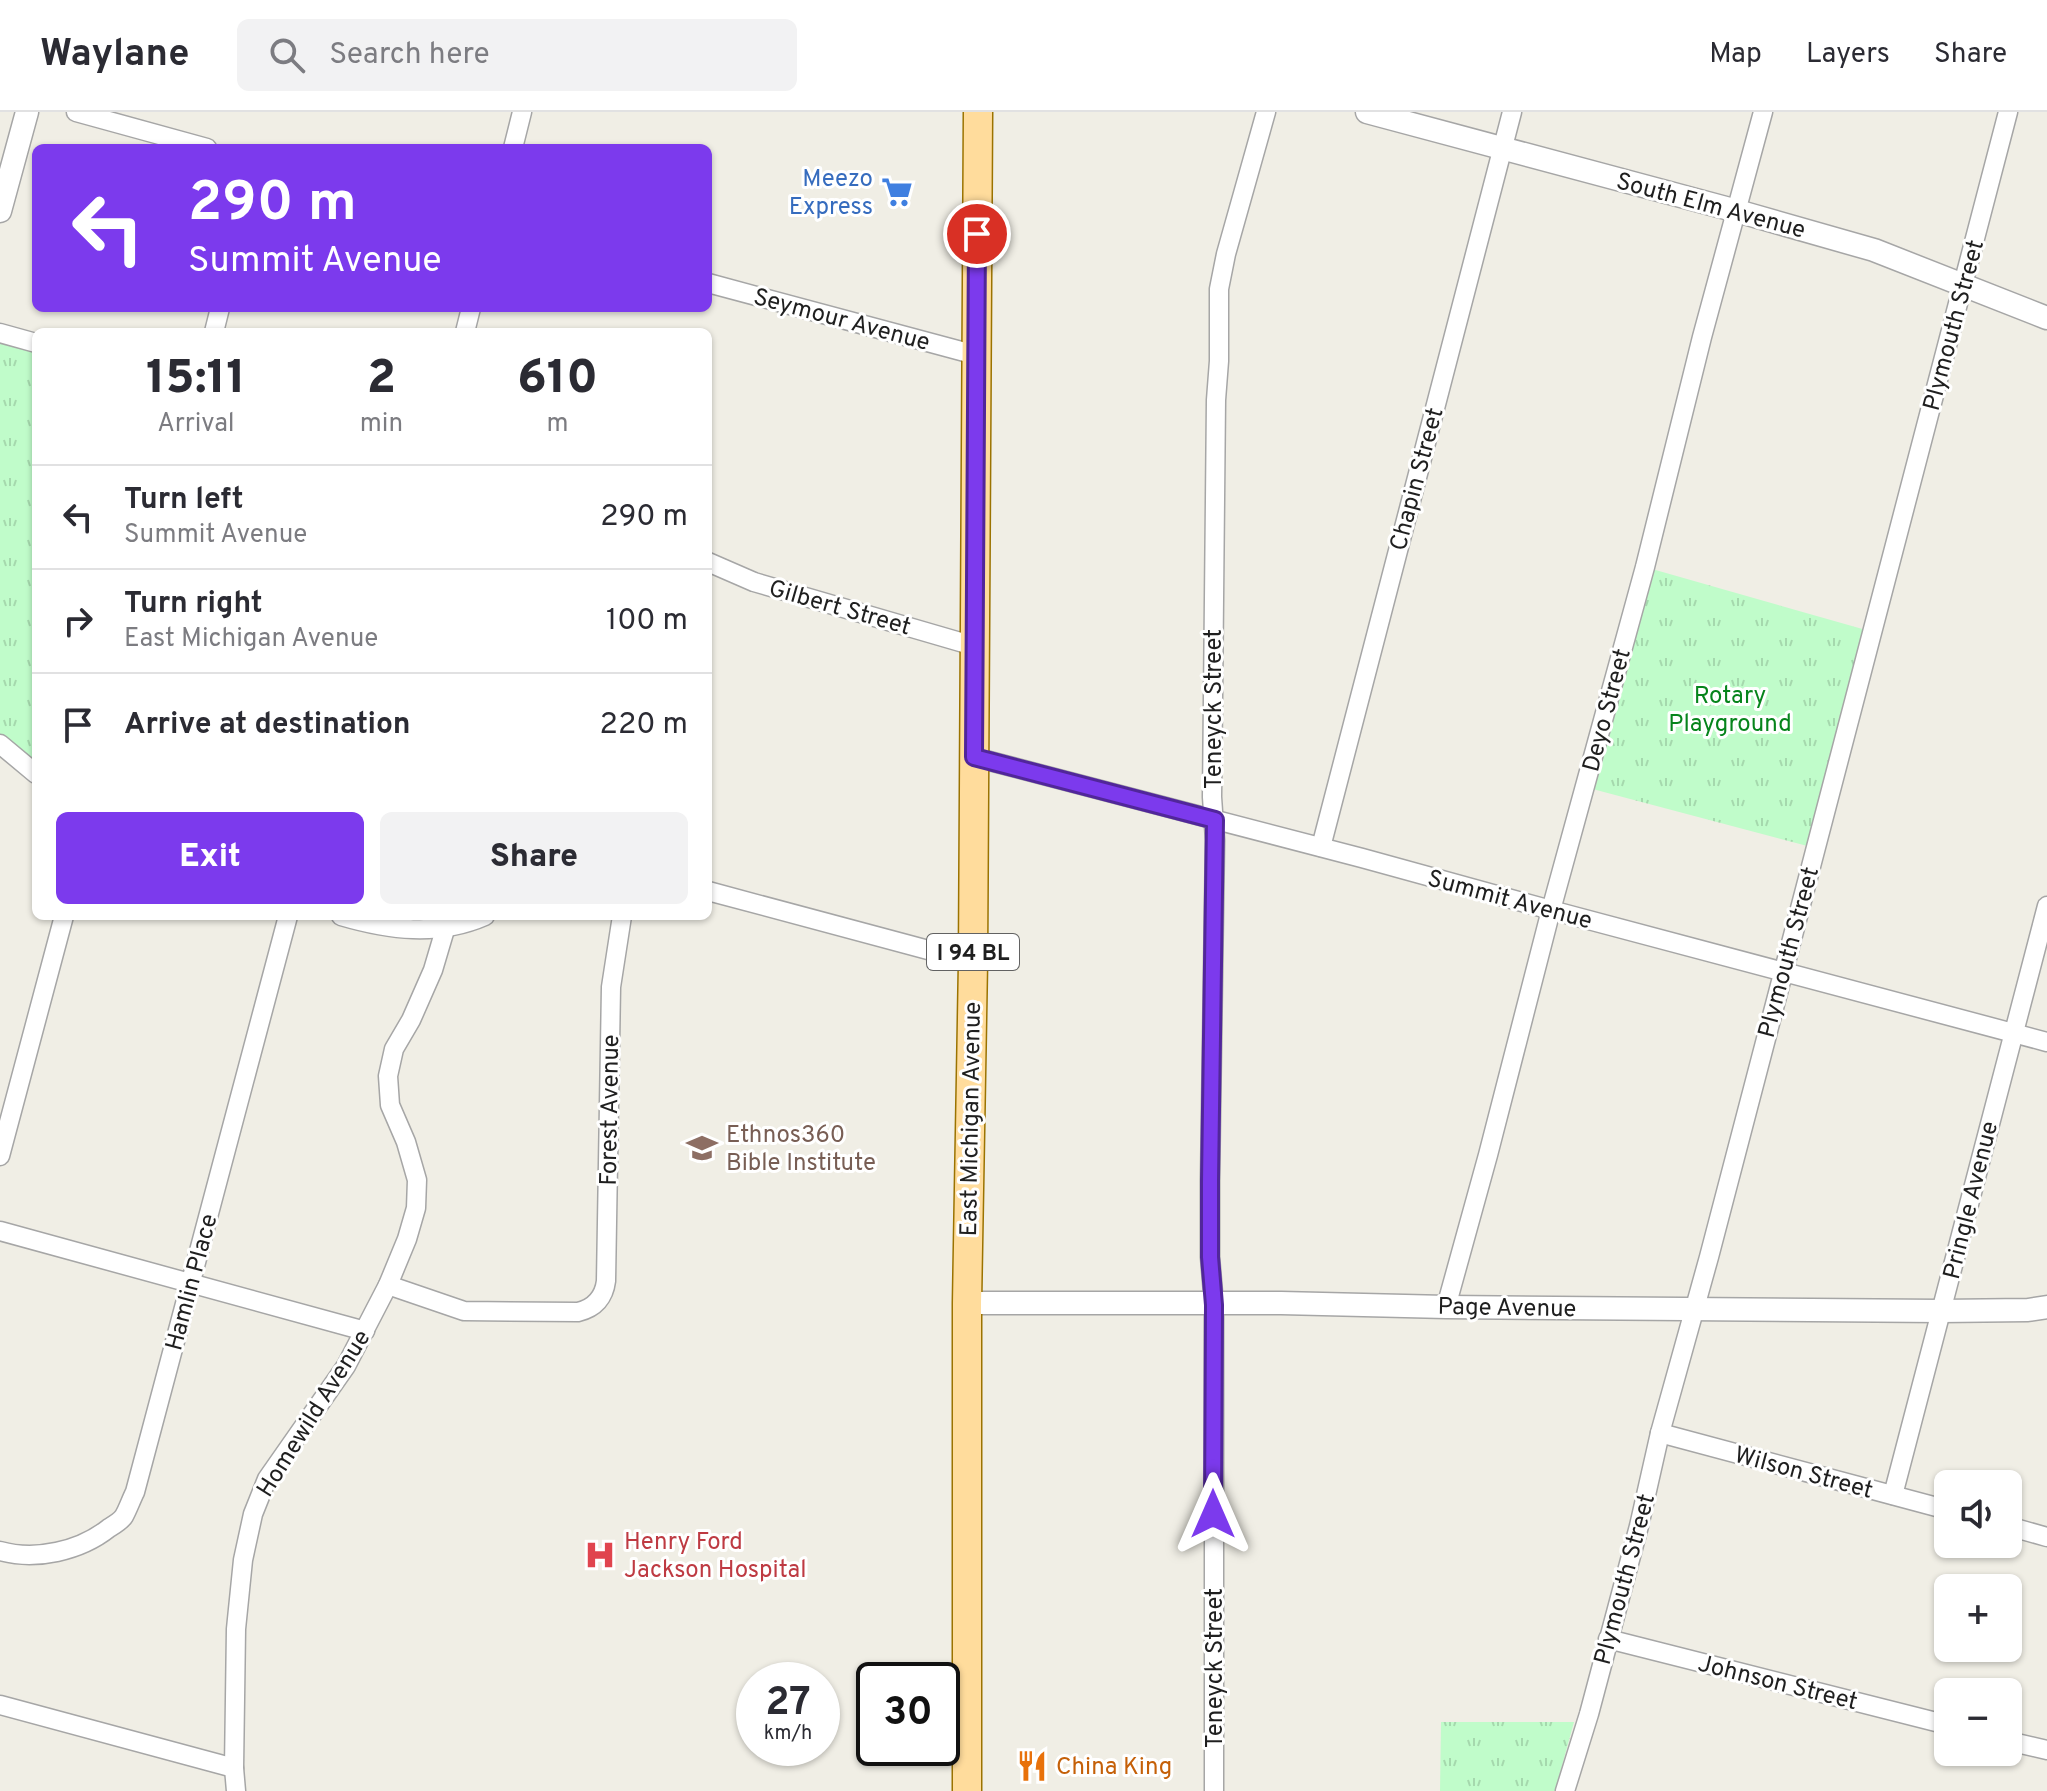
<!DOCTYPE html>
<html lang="en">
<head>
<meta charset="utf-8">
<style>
	body { margin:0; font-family:Overpass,sans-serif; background:#f2f2f3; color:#2b2b33; height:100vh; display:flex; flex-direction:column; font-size:30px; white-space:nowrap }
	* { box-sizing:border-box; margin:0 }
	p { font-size:26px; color:#7c7c81 }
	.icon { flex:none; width:44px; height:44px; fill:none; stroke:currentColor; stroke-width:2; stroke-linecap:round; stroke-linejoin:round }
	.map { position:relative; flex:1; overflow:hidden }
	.details { position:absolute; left:32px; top:216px; width:680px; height:592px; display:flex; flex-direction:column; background:#fff; border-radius:12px; box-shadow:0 2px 6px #0004 }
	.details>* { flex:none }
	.guide { position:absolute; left:32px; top:32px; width:680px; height:168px; border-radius:12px; box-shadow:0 2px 6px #0004; background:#7c3aed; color:#fff; overflow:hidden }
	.tools { position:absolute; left:1934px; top:1358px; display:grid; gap:16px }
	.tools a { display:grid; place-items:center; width:88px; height:88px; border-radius:12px; background:#fff; box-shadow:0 2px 6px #0004; font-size:40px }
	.speed { position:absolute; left:736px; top:1550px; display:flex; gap:16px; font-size:40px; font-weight:700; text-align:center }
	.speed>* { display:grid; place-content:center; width:104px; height:104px; border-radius:50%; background:#fff; box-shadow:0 2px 6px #0004; line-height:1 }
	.speed small { font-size:20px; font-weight:400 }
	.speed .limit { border:4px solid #111; border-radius:12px; background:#fff; color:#111 }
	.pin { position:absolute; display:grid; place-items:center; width:68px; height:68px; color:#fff; margin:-34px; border:4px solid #fff; border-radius:50%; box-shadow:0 2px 8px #0007 }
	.me { position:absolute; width:88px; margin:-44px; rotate:0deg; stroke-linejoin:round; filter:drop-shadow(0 0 6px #0008) }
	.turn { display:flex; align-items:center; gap:28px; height:168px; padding:0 24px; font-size:36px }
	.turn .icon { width:104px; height:104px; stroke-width:2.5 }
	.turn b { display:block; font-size:56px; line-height:68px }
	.eta { display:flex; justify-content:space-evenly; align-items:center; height:136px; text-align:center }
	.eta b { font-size:48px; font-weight:800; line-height:56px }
	.action { display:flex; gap:16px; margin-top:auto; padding:16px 24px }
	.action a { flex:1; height:92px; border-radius:12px; background:#7c3aed; color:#fff; font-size:32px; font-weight:800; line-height:92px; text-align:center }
	.action a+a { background:#f2f2f3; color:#2b2b33 }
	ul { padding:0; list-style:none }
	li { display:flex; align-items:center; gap:24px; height:104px; padding:0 24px; border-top:2px solid #e1e1e2 }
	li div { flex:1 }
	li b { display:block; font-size:30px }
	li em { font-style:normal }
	header { display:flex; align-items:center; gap:48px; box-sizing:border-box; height:112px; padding:0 40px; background:#fff; border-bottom:2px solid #e1e1e2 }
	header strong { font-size:38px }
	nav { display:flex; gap:44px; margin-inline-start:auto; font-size:28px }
	.search { width:560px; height:72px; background:#f2f2f3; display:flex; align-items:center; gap:20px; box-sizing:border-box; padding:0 28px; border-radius:12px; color:#7c7c81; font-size:30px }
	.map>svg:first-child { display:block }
	.park { fill:url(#park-tufts) }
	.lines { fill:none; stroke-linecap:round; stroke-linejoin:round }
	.minor-casing { stroke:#a6a6a6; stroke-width:21 }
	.tertiary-casing { stroke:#a6a6a6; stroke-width:25 }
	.primary-casing { stroke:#9b7300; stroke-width:31 }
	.minor { stroke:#fff; stroke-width:18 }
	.tertiary { stroke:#fff; stroke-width:22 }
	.primary { stroke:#ffdc9c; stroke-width:28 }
	.route-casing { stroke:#51269a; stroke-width:20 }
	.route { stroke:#7c3aed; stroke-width:14 }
	.labels { text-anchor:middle; stroke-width:6; stroke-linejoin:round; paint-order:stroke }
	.shield { fill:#fff; stroke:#626262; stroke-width:2 }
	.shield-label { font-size:22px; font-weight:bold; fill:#1f1f1f }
	.shop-label { font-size:24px; fill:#366cbe; stroke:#fff; text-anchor:end }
	.street-label { font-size:24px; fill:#1f1f1f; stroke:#fff }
	.park-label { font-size:24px; fill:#06841b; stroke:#fff }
	.education-label { font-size:24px; fill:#785e54; stroke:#fff; text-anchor:start }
	.health-label { font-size:24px; fill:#be3a42; stroke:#fff; text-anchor:start }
	.food-label { font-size:24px; fill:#c56008; stroke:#fff; text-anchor:start }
</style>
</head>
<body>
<header>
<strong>Waylane</strong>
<div class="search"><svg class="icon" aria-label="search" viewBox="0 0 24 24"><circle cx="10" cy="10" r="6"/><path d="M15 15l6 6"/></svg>Search here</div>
<nav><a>Map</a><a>Layers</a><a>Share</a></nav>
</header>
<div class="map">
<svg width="2047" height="1679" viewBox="0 0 2047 1679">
	<defs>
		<pattern id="park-tufts" width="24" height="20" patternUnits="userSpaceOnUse" patternTransform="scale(2)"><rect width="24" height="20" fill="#c0fcca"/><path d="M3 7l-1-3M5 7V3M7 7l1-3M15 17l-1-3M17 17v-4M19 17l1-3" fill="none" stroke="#a5d8ad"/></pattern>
	</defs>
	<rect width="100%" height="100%" fill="#f0eee5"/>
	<g class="park">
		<path d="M 0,221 L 36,231 L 36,662 L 0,632 Z"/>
		<path d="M 1645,455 L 1873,520 L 1815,736 L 1585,675 Z"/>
		<path d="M 1441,1610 L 1574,1610 L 1555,1679 L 1440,1679 Z"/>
	</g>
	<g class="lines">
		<defs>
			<g id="minor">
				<path d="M 76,0 L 207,36"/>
				<path d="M 513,36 L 522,0"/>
				<path d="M 708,171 L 976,243"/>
				<path d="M 214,220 L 220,196"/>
				<path d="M 465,220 L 471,196"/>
				<path d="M 0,221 L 36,231"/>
				<path d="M 708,450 L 754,470 L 974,534"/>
				<path d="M 0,632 L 36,662"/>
				<path d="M 974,645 L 1362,746 L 1551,798 L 2047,930"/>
				<path d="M 1321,735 L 1512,0"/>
				<path d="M 708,779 L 973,850"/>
				<path d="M 341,804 C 389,818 437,825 485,804"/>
				<path d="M 0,1044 L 64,804"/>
				<path d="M 0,1119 L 365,1219"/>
				<path d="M 388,1173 L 464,1199 L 578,1200 C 595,1196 604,1185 606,1169 L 611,875 L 622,804"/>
				<path d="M 1446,1195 L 1488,1043 L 1551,798 L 1645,455 L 1702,225 L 1763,0"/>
				<path d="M 1660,1321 L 1948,1398"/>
				<path d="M 1893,1383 L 2047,794"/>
				<path d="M 2008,1414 L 2047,1425"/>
				<path d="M 0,1439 C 36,1449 80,1439 109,1416 C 114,1413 121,1409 124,1404 C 128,1397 131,1388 135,1380 L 288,804"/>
				<path d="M 1608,1527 L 1948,1613"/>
				<path d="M 0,1593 L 234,1656"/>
				<path d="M 2008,1629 L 2047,1638"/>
				<path d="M 236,1679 L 234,1656 L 236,1517 L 243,1448 L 253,1402 L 267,1367 L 346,1254 L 388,1173 L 407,1127 L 416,1096 L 417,1068 L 406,1030 L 390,993 L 388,964 L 394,937 L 411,908 L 433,858 L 449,804"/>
				<path d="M 1214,1679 L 1214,1193 L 1210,1145 L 1210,1069 L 1215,728 L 1212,685 L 1216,288 L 1219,249 L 1219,177 L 1226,142 L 1266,0"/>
				<path d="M 1565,1679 L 1589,1602 L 1639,1414 L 1660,1321 L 1709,1145 L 2008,0"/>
			</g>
			<g id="tertiary">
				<path d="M 1367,0 L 1737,99 L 1874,138 L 2047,206"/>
				<path d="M 0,99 L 27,0"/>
				<path d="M 967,1191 L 1281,1191 L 1446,1195 L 1941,1199 L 2028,1198 L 2047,1195"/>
			</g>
			<path id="primary" d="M 967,1679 L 967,1191 L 973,850 L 978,0"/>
		</defs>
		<use href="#minor" class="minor-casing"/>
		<use href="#tertiary" class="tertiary-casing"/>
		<use href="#primary" class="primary-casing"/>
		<use href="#minor" class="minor"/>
		<use href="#tertiary" class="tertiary"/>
		<use href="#primary" class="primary"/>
	</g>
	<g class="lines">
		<defs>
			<path id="route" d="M 977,122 L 974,645 L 1215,708 L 1210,1069 L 1210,1145 L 1214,1193 L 1213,1402"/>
		</defs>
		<use href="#route" class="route-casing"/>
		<use href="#route" class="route"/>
	</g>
	<defs>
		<symbol id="supermarket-bare" viewBox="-9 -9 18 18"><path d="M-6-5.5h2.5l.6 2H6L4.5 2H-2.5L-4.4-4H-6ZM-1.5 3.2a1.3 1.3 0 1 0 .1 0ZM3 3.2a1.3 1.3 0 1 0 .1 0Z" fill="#3f7fe0" stroke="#fff" stroke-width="2.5" paint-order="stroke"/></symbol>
		<symbol id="school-bare" viewBox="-9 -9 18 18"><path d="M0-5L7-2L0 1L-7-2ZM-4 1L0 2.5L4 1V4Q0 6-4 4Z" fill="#8d6e63" stroke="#fff" stroke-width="2.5" paint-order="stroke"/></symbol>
		<symbol id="hospital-bare" viewBox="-9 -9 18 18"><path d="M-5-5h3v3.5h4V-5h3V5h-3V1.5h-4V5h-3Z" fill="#e0444e" stroke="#fff" stroke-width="2.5" paint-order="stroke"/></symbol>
		<symbol id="restaurant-bare" viewBox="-9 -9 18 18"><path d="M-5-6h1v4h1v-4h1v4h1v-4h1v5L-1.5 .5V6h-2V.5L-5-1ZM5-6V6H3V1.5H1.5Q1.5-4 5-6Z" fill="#e8710a" stroke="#fff" stroke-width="2.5" paint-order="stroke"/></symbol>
	</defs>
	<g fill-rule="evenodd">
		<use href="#supermarket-bare" x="875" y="58" width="44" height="44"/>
		<use href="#school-bare" x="680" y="1014" width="44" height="44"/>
		<use href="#hospital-bare" x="578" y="1421" width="44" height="44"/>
		<use href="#restaurant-bare" x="1010" y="1632" width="44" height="44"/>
	</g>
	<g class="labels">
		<rect class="shield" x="927" y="822" width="92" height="36" rx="6"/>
		<g class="shield-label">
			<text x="973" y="848">I 94 BL</text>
		</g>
		<g class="shop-label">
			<text x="873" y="74">Meezo<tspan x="873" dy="28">Express</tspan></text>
		</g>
		<g class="street-label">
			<text transform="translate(1711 93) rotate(15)" y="8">South Elm Avenue</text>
			<text transform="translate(842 207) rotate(15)" y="8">Seymour Avenue</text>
			<text transform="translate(1953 213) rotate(-75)" y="8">Plymouth Street</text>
			<text transform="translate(1416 367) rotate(-75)" y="8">Chapin Street</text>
			<text transform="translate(840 495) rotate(16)" y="8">Gilbert Street</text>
			<text transform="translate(1213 597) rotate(-90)" y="8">Teneyck Street</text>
			<text transform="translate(1606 598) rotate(-75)" y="8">Deyo Street</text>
			<text transform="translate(1510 787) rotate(15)" y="8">Summit Avenue</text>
			<text transform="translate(1788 840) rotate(-75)" y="8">Plymouth Street</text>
			<text transform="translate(609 998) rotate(-89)" y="8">Forest Avenue</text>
			<text transform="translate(970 1007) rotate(-89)" y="8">East Michigan Avenue</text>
			<text transform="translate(1970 1088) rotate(-76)" y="8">Pringle Avenue</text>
			<text transform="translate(191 1170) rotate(-75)" y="8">Hamlin Place</text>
			<text transform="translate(1507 1195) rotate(1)" y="8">Page Avenue</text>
			<text transform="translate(313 1301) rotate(-58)" y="8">Homewild Avenue</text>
			<text transform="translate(1804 1360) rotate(15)" y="8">Wilson Street</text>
			<text transform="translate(1624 1467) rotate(-75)" y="8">Plymouth Street</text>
			<text transform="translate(1214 1556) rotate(-90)" y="8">Teneyck Street</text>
			<text transform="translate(1778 1570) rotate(14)" y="8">Johnson Street</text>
		</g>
		<g class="park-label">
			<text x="1730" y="591">Rotary<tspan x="1730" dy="28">Playground</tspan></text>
		</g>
		<g class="education-label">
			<text x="726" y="1030">Ethnos360<tspan x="726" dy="28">Bible Institute</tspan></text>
		</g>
		<g class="health-label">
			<text x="624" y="1437">Henry Ford<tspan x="624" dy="28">Jackson Hospital</tspan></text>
		</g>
		<g class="food-label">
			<text x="1056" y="1662">China King</text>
		</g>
	</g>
</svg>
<div class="tools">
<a><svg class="icon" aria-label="sound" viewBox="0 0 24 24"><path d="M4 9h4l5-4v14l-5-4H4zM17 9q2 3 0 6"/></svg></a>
<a>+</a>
<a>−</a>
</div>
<div class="speed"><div>27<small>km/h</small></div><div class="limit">30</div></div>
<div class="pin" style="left:977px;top:122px;background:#d93025"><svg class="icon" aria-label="arrive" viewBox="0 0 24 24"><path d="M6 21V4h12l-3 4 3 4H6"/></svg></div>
<svg class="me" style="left:1213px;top:1402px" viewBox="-20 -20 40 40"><path d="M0-17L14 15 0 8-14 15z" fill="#7c3aed" stroke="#fff" stroke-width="4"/></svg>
<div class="guide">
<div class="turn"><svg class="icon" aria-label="left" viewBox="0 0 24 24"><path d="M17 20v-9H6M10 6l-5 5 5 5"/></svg><div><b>290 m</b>Summit Avenue</div></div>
</div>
<section class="details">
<div class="eta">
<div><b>15:11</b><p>Arrival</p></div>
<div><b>2</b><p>min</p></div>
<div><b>610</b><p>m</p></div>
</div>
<ul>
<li><svg class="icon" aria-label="left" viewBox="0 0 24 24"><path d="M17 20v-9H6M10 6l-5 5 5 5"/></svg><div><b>Turn left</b><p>Summit Avenue</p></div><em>290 m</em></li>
<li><svg class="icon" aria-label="right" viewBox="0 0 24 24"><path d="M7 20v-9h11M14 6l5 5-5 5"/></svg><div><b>Turn right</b><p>East Michigan Avenue</p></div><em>100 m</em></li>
<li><svg class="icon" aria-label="arrive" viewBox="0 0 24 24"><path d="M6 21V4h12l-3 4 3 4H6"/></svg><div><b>Arrive at destination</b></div><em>220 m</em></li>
</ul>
<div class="action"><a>Exit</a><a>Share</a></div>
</section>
</div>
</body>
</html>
